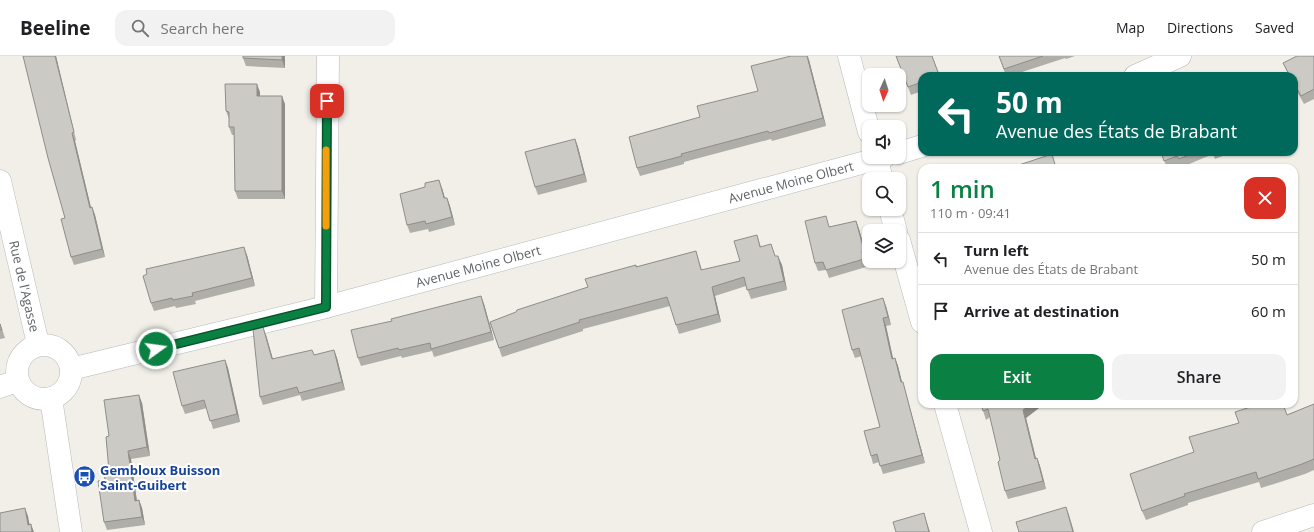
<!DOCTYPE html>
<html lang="en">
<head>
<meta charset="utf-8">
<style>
	body { margin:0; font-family:"Open Sans",sans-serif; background:#f2f2f2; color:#202124; height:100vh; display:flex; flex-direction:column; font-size:15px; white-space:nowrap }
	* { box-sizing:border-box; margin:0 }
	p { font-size:13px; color:#757577 }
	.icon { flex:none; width:22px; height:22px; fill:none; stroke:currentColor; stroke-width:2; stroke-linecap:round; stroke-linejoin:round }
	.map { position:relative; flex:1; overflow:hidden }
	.panel { position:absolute; left:918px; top:108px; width:380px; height:244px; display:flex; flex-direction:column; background:#fff; border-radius:12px; box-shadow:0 1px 3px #0004 }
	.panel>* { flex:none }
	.guide { position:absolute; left:918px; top:16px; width:380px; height:84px; border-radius:12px; box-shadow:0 1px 3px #0004; background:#00695c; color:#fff; overflow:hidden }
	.needle { width:26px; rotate:183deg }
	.buttons { position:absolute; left:862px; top:12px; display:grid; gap:8px }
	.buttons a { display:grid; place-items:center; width:44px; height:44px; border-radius:8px; background:#fff; box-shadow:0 1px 3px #0004; font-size:20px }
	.pin { position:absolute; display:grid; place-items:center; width:34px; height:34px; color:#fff; margin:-17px; border-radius:8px; box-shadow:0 2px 6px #0006 }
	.me { position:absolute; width:44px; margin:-22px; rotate:76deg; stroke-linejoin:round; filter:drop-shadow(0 0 3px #0008) }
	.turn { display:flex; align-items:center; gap:14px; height:84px; padding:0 12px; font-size:18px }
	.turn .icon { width:52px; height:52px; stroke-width:2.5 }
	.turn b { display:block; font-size:28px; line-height:34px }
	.round { display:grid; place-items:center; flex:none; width:42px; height:42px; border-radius:12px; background:#f2f2f2 }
	.head { display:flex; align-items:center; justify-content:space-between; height:68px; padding:0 12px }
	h1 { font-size:24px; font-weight:600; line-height:30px; color:#0b8043 }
	.primary-button { display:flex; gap:8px; margin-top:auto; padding:8px 12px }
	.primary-button a { flex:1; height:46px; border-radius:12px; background:#0b8043; color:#fff; font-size:16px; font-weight:600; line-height:46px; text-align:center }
	.primary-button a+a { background:#f2f2f2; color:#202124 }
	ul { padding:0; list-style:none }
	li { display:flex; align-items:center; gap:12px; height:52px; padding:0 12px; border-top:1px solid #e0e0e0 }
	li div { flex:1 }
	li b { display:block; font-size:15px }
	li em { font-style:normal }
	header { display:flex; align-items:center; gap:24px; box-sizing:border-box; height:56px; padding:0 20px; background:#fff; border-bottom:1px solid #e0e0e0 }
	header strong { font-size:19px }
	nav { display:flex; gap:22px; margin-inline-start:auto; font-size:14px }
	.search { width:280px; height:36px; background:#f2f2f2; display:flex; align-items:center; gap:10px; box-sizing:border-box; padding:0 14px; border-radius:12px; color:#757577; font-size:15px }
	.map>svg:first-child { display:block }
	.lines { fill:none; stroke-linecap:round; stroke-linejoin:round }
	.street-casing { stroke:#b5b8bc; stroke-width:23 }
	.secondary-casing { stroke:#b6babf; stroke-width:23 }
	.street { stroke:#fff; stroke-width:22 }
	.secondary { stroke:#fff; stroke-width:22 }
	.wall { fill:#afaea9 }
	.shaded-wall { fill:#8f8d8a }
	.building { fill:#cccac5; stroke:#8f8d8a }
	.route-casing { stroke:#07532c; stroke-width:10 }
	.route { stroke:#0b8043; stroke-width:7 }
	.slow { stroke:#f59e0b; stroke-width:7 }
	.labels { text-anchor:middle; stroke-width:4; stroke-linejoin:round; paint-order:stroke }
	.street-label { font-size:13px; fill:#5f6368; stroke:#fff }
	.transit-label { font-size:13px; font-weight:bold; fill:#164399; stroke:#fff; text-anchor:start }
</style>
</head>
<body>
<header>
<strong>Beeline</strong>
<div class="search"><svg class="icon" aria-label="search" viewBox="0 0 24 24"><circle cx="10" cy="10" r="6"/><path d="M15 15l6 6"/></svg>Search here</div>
<nav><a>Map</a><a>Directions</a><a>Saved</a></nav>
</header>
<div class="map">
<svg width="1314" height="476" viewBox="0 0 1314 476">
	<rect width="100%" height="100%" fill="#f1efe8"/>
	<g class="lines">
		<defs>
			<g id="street">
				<path d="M 849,0 L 869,76"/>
				<path d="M 1135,20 L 1180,0"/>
				<path d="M 899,97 L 922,90"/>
				<path d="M 876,101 L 882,123"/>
				<path d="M 890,153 L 896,175"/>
				<path d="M 899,184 L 922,266"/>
				<path d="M 326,251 L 328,0"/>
				<path id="s1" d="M 71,313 L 326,251 L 884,101"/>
				<path d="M 0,331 L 17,325"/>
				<path d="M 945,348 L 981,476"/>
				<path d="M 1263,476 L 1314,459"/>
			</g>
			<g id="secondary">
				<path id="s2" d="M 0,125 L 38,288"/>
				<circle cx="44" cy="316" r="27"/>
				<path d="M 51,342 L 71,476"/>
			</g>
		</defs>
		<use href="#street" class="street-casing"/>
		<use href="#secondary" class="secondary-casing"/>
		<use href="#street" class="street"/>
		<use href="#secondary" class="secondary"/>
	</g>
	<g class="wall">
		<path d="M 23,0 L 56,0 L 76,84 L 75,85 L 91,152 L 92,151 L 95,159 L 105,201 L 74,209 L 71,201 L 65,162 Z"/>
		<path d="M 285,0 L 285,12 L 246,10 L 243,2 Z"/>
		<path d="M 791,0 L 808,0 L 826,70 L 772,85 L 771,83 L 684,106 L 684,108 L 640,120 L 637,112 L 700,61 L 758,35 Z"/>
		<path d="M 896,0 L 932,0 L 940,20 L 922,20 L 922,35 L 911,39 Z"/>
		<path d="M 999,0 L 1075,0 L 1066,3 L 1065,2 L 1010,20 L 1006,20 Z"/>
		<path d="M 1314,0 L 1314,43 L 1304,48 L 1294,30 L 1294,20 L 1289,20 L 1283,7 Z"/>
		<path d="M 260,36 L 260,40 L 285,48 L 285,143 L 238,143 L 235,135 L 234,79 L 232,79 L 229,71 L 229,63 L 226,55 Z"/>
		<path d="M 575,83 L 578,91 L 587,126 L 538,139 L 535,131 Z"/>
		<path d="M 1161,96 L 1233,96 L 1215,103 L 1213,98 L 1182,111 L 1180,108 L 1170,112 L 1167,112 Z"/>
		<path d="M 442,132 L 445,142 L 447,142 L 450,150 L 455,169 L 429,176 L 428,173 L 410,177 L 407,169 Z"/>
		<path d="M 856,165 L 859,173 L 867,202 L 865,203 L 866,211 L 829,222 L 826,214 L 818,215 L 815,207 L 830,171 Z"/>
		<path d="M 757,179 L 761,191 L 775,200 L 782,209 L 787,234 L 751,243 L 746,230 L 715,240 L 721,266 L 679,278 L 670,250 L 583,273 L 583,275 L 502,301 L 490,266 L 588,231 L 636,211 L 696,195 L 702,214 L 740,205 Z"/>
		<path d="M 247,199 L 255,230 L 195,245 L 196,248 L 176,252 L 175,250 L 154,255 L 151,247 Z"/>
		<path d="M 481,240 L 484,248 L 494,284 L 434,301 L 432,295 L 402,302 L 401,300 L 361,310 L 358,302 L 392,265 Z"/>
		<path d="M 886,250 L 891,269 L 886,270 L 893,303 L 895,302 L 898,310 L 902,326 L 905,334 L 925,407 L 883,418 L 879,406 L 873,408 L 871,400 L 880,371 L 862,300 L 855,302 L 852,294 Z"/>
		<path d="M 0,267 L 5,282 L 0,283 Z"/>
		<path d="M 266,279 L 273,303 L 314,299 L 334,294 L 337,302 L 345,334 L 302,345 L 300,339 L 263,349 L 260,341 Z"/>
		<path d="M 225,304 L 228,312 L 240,366 L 213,373 L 207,352 L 185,358 L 182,350 Z"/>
		<path d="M 142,347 L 150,400 L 131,403 L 137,445 L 139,444 L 142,452 L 145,469 L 107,474 L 104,466 L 105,424 L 109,415 L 109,380 Z"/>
		<path d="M 981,348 L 1039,352 L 1026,362 L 1036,402 L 1037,402 L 1040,410 L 1046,433 L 1008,443 L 1005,435 L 1000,404 L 990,361 L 986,364 Z"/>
		<path d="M 1314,348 L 1314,414 L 1305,418 L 1261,432 L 1259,426 L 1188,447 L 1188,449 L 1146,464 L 1142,455 L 1194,396 Z"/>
	</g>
	<g class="shaded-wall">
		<path d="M 55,0 L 56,0 L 76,84 Z"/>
		<path d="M 282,0 L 285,0 L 285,12 L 282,4 Z"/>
		<path d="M 807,0 L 809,4 L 826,70 L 823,62 Z"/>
		<path d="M 257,28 L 260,36 L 260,48 L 257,40 Z"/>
		<path d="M 282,40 L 285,48 L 285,143 L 282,135 Z"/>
		<path d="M 72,77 L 75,85 L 93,160 L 90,152 Z"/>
		<path d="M 575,83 L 578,91 L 587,126 L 584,118 Z"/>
		<path d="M 439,124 L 442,132 L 447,150 L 444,142 Z"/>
		<path d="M 447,142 L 450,150 L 455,169 L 452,161 Z"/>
		<path d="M 92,151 L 95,159 L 105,201 L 102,193 Z"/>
		<path d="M 856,165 L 859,173 L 867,202 L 865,203 L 866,211 L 864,203 Z"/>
		<path d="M 244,191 L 247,199 L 255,230 L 252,222 Z"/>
		<path d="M 778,200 L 782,209 L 787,234 L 784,225 Z"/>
		<path d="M 712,231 L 715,240 L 721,266 L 718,258 Z"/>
		<path d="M 481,240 L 484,248 L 494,284 L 491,276 Z"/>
		<path d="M 883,242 L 886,250 L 891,269 L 888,261 Z"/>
		<path d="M 883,262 L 886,270 L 895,311 L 892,303 Z"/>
		<path d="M 263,271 L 266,279 L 275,311 L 272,303 Z"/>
		<path d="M 334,294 L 337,302 L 345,334 L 342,326 Z"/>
		<path d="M 895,302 L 898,310 L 904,334 L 901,326 Z"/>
		<path d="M 225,304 L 228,312 L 240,366 L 237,358 Z"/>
		<path d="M 903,326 L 905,334 L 925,407 L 922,399 Z"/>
		<path d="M 139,339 L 142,347 L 150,400 L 147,391 Z"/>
		<path d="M 1031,348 L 1038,348 L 1039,352 L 1026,362 L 1038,411 L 1035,403 L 1023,354 Z"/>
		<path d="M 128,395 L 131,403 L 138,453 L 135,445 Z"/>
		<path d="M 1037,402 L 1040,410 L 1046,433 L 1043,425 Z"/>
		<path d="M 139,444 L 142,452 L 145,469 L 142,461 Z"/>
		<path d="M 1066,451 L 1069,459 L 1074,476 L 1073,476 Z"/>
		<path d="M 25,452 L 28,460 L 31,476 L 28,469 Z"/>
		<path d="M 924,457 L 927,467 L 930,476 L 929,476 Z"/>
		<path d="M 31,468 L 34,476 L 32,476 Z"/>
	</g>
	<g class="building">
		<path d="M 23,0 L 55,0 L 74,76 L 72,77 L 90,152 L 92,151 L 102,193 L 71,201 L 61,163 L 65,162 L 48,102 Z"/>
		<path d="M 243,0 L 282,0 L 282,4 L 243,2 Z"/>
		<path d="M 791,0 L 807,0 L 823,62 L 769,77 L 768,75 L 681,98 L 682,100 L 637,112 L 629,81 L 700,61 L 697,50 L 758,35 L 751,10 Z"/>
		<path d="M 896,0 L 932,0 L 939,19 L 936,20 L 922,20 L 922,26 L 908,31 Z"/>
		<path d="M 999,0 L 1043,0 L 1004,13 Z"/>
		<path d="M 1297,0 L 1314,0 L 1314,33 L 1301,40 L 1294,27 L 1294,20 L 1290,20 L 1283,7 Z"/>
		<path d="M 225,28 L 257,28 L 257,40 L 282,40 L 282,135 L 235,135 L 234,71 L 229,71 L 229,56 L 226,55 Z"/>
		<path d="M 575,83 L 584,118 L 535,131 L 525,96 Z"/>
		<path d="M 1161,96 L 1197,96 L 1179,103 L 1177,100 L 1164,105 Z"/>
		<path d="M 1052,98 L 1056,112 L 1010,112 Z"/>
		<path d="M 439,124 L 444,142 L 447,142 L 452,161 L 426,168 L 425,165 L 407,169 L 400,138 L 425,131 L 425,127 Z"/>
		<path d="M 826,160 L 829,171 L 856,165 L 864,194 L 862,195 L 864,203 L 826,214 L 823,206 L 815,207 L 805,165 Z"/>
		<path d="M 757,179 L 760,191 L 771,188 L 775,200 L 778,200 L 784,225 L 747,234 L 744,221 L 712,231 L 718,258 L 676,269 L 667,241 L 579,264 L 580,266 L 499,292 L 490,266 L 516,256 L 517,254 L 588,231 L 585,223 L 636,209 L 636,211 L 696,195 L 701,214 L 740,205 L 734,185 Z"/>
		<path d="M 244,191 L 252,222 L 192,237 L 193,240 L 173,244 L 172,242 L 151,247 L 143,220 L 147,218 L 146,213 Z"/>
		<path d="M 481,240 L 491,276 L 431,293 L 430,287 L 399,294 L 398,292 L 358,302 L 351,274 L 392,265 L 391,263 Z"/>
		<path d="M 883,242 L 888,261 L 883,262 L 892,303 L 895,302 L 901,326 L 903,326 L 922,399 L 880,410 L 877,398 L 871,400 L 864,375 L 880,371 L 859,292 L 852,294 L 842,254 Z"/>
		<path d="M 0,268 L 2,274 L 0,274 Z"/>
		<path d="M 263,271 L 272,303 L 312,294 L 314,299 L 334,294 L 342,326 L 299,337 L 297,331 L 260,341 L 253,273 Z"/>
		<path d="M 225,304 L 237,358 L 210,365 L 204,344 L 182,350 L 173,316 Z"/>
		<path d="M 139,339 L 147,391 L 128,395 L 135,445 L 139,444 L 142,461 L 104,466 L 98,425 L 105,424 L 104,416 L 109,415 L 106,381 L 109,380 L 104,344 Z"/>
		<path d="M 981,348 L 1031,348 L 1023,354 L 1035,403 L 1037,402 L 1043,425 L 1005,435 L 998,406 L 1000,404 L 988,353 L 983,355 Z"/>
		<path d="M 1260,348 L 1283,348 L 1287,359 L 1314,348 L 1314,403 L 1302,408 L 1258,423 L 1256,416 L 1184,438 L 1185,440 L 1142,455 L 1130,418 L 1194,396 L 1189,381 L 1239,367 L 1235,356 Z"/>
		<path d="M 1066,451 L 1073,476 L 1019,476 L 1016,466 Z"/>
		<path d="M 25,452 L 28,469 L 31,468 L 32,476 L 0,476 L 0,457 Z"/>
		<path d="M 924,457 L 929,476 L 896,476 L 893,466 Z"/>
	</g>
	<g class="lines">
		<defs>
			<path id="route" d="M 156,293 L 326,251 L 327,45"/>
		</defs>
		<use href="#route" class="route-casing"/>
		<use href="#route" class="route"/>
		<path class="slow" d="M 326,170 L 326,94"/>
	</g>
	<defs>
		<symbol id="bus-disc" viewBox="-11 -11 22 22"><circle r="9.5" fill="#1a4fb4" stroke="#fff"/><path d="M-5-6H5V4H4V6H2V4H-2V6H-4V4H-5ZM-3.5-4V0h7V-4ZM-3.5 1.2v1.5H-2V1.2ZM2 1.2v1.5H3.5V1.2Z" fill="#fff"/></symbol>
	</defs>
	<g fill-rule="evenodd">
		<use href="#bus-disc" x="72" y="408" width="25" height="25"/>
	</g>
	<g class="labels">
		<g class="street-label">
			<text dy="5" stroke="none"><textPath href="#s1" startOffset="744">Avenue Moine Olbert</textPath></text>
			<text dy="5" stroke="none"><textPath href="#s1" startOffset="420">Avenue Moine Olbert</textPath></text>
			<text dy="5" stroke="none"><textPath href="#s2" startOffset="108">Rue de l'Agasse</textPath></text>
		</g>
		<g class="transit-label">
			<text x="100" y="419">Gembloux Buisson<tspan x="100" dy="15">Saint-Guibert</tspan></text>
		</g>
	</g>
</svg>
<div class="buttons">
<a><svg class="needle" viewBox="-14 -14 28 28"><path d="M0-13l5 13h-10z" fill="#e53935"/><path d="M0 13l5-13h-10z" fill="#757577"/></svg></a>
<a><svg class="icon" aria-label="sound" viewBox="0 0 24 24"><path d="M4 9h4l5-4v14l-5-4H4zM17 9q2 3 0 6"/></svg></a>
<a><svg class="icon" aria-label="search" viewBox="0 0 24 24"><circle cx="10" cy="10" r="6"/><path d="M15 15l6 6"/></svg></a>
<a><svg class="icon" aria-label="layers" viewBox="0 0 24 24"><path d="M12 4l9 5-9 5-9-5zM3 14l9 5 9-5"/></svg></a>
</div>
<div class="pin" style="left:327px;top:45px;background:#d93025"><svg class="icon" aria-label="arrive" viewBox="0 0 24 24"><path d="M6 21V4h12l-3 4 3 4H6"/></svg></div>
<svg class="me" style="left:156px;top:293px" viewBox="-20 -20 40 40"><circle r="17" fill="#0b8043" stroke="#fff" stroke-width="3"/><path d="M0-11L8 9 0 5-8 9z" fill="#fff"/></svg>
<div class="guide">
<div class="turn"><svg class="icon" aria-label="left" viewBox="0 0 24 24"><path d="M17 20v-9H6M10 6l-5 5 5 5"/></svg><div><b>50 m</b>Avenue des États de Brabant</div></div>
</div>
<section class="panel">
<div class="head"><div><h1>1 min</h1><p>110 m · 09:41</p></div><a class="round" style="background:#d93025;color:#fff"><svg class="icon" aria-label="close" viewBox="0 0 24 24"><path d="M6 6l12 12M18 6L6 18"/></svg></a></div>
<ul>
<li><svg class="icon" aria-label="left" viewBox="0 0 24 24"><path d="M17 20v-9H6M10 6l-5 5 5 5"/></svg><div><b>Turn left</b><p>Avenue des États de Brabant</p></div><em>50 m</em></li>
<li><svg class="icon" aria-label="arrive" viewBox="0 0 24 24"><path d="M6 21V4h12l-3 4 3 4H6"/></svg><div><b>Arrive at destination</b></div><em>60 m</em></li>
</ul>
<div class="primary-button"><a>Exit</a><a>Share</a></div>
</section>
</div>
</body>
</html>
